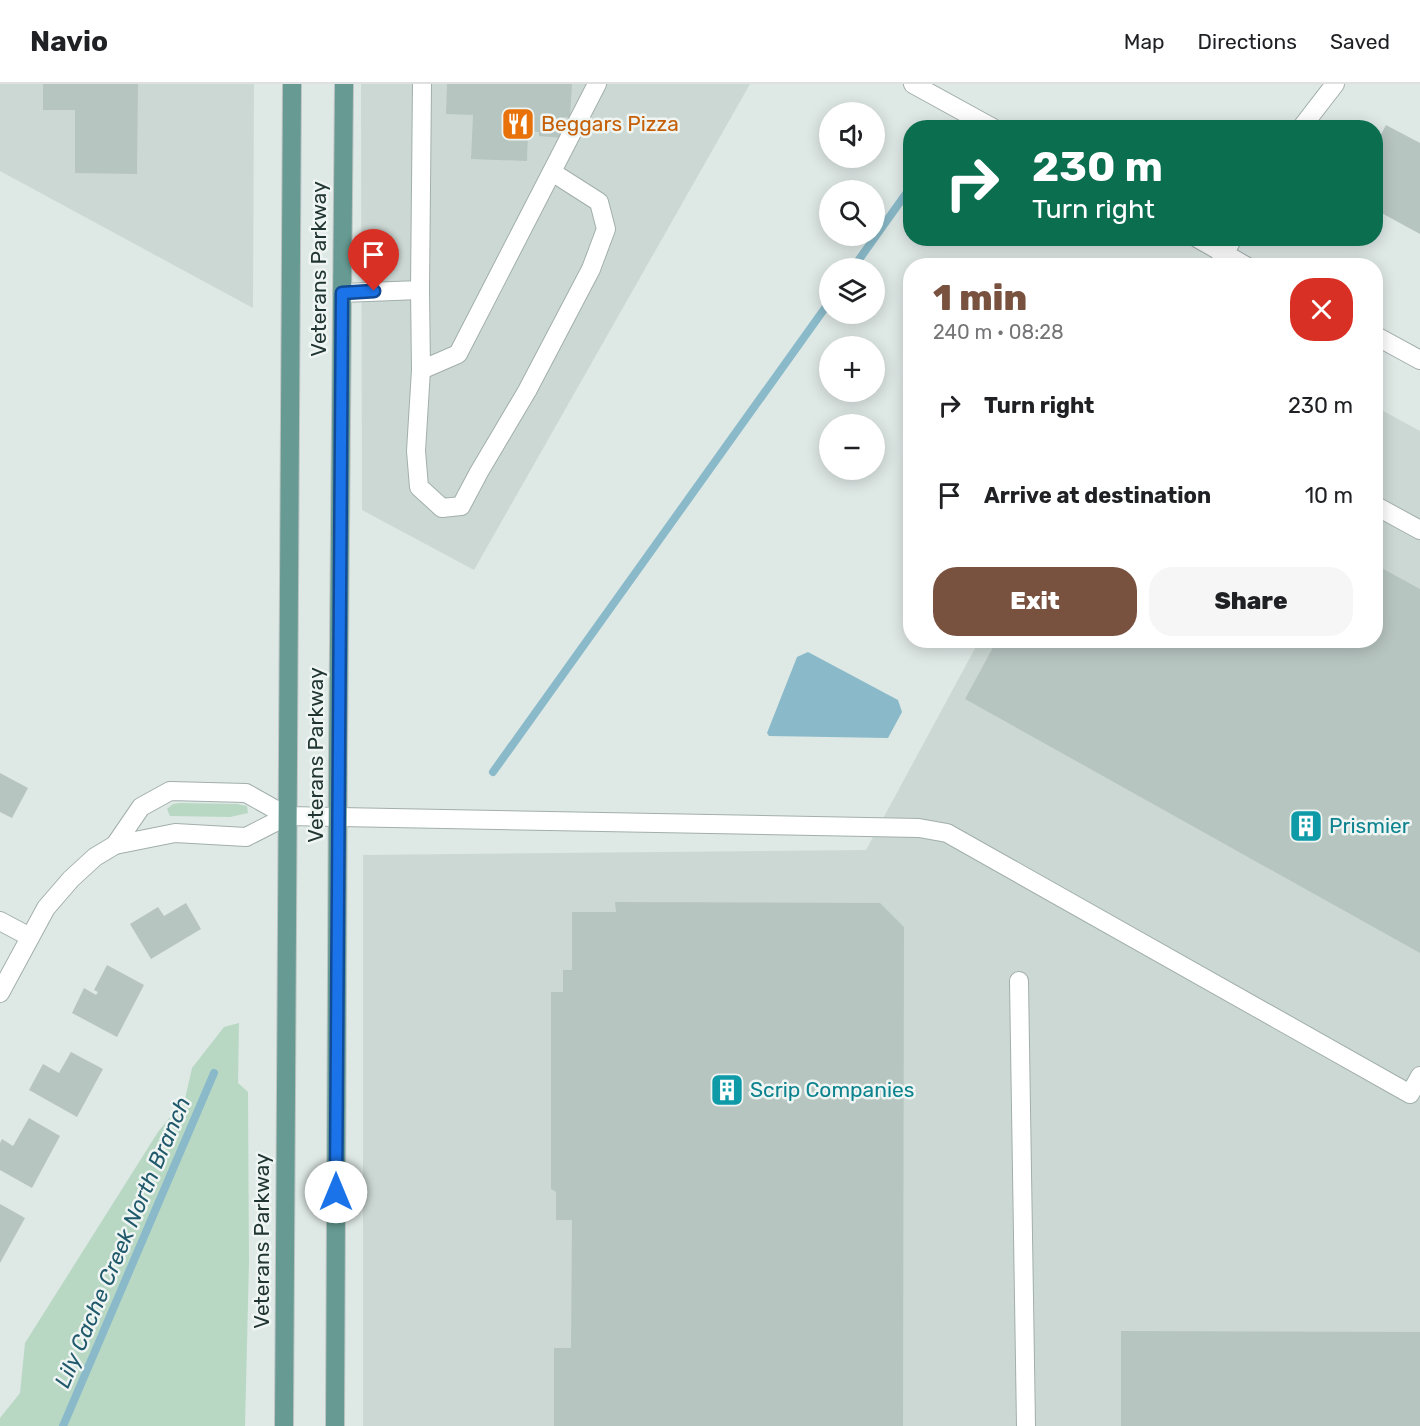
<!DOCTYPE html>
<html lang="en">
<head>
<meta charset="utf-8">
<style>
	body { margin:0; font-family:Rubik,sans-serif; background:#f6f6f6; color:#202124; height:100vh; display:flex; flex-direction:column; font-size:22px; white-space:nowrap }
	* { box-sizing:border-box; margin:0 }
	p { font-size:20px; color:#757577 }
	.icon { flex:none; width:33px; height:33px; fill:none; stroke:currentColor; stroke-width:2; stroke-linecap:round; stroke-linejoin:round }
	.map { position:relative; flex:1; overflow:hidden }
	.details { position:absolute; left:903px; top:174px; width:480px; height:390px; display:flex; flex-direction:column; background:#fff; border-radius:24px; box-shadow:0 3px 15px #0003 }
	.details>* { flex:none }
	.top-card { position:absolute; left:903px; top:36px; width:480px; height:126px; border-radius:24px; box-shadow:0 3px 15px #0003; background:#0b6e4f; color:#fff; overflow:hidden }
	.controls { position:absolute; left:819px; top:18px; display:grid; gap:12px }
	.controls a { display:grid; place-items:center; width:66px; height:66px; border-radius:50%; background:#fff; box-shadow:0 3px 15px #0003; font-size:30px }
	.pin { position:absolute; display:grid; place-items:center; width:51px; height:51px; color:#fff; margin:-62px -26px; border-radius:50% 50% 50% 0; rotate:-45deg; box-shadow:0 0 6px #0007 }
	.pin .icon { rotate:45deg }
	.me { position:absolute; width:66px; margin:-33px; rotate:0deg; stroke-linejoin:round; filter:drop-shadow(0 0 4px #0008) }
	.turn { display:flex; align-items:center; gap:21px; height:126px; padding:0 30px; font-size:27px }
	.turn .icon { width:78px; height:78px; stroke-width:2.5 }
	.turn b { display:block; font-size:42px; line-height:51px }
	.round { display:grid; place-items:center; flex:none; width:63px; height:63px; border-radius:24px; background:#f6f6f6 }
	.head { display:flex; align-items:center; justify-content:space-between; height:102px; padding:0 30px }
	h1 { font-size:36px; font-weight:800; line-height:45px; color:#79513f }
	.action { display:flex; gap:12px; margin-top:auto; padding:12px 30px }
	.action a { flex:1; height:69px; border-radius:24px; background:#79513f; color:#fff; font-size:24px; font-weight:800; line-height:69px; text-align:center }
	.action a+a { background:#f6f6f6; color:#202124 }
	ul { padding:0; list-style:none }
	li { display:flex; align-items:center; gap:18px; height:90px; padding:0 30px }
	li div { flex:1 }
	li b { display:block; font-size:22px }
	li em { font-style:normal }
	header { display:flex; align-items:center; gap:36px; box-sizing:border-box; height:84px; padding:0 30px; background:#fff; border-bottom:2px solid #e0e0e0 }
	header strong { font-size:28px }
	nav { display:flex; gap:33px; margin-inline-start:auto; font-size:21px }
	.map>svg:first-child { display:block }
	.built { fill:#ccd8d4 }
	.green { fill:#b8d8c4 }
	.water { fill:#8abac9 }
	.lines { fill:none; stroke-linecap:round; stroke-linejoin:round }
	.stream { stroke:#8abac9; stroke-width:8 }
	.building { fill:#b7c5c1 }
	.minor-casing { stroke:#a2afac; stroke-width:20 }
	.major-casing { stroke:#bcc3c2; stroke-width:20 }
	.minor { stroke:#fff; stroke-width:18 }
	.major { stroke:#669a92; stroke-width:18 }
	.route-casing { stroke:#114b97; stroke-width:15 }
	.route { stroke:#1a73e8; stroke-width:10 }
	.labels { text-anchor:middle; stroke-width:5; stroke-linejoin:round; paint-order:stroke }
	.food-label { font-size:21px; fill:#c56008; stroke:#eef5f2; text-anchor:start }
	.street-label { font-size:21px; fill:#213632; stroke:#eef5f2 }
	.culture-label { font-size:21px; fill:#0d838f; stroke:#eef5f2; text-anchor:start }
	.water-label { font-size:22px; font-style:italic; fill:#21596c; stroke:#eef5f2 }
</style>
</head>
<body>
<header>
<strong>Navio</strong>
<nav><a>Map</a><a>Directions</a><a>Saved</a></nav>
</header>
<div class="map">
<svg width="1420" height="1342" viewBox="0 0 1420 1342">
	<rect width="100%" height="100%" fill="#dee8e5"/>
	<g class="built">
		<path d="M 0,0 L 254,0 L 253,224 L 0,87 Z"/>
		<path d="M 361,0 L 750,0 L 474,486 L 362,426 Z"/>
		<path d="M 1376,323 L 1420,347 L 1420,1342 L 363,1342 L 363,771 L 866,766 L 979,557 L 1376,556 Z"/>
	</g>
	<g class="green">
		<path d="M 180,719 L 237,720 L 247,722 L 248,729 L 230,733 L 170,732 L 167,725 L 173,720 Z"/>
		<path d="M 239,939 L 238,999 L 248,1008 L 249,1178 L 245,1342 L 0,1342 L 0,1334 L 20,1309 L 25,1259 L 158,1048 L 185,1015 L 192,984 L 224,943 Z"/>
	</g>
	<path class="water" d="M 808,568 L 898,616 L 902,628 L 888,654 L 769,652 L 767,649 L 797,573 Z"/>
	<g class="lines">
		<g class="stream">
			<path d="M 853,184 L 910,104"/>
			<path d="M 493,688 L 830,217"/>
			<path d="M 63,1342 L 214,989"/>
		</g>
	</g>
	<g class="building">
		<path d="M 43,0 L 138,0 L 137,90 L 75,89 L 75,26 L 43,26 Z"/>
		<path d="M 447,0 L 572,0 L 570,34 L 564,33 L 563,54 L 539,52 L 539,48 L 528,47 L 527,77 L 471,75 L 473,31 L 446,30 Z"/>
		<path d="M 1386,41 L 1420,59 L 1420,150 L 1376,126 L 1376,96 L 1382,84 L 1376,80 L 1376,60 Z"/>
		<path d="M 1376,481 L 1420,505 L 1420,869 L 965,615 L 997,556 L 1376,556 Z"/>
		<path d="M 0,689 L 28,704 L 12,734 L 0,728 Z"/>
		<path d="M 615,818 L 880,819 L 904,843 L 903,1342 L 554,1342 L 554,1264 L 571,1264 L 572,1136 L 556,1136 L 556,1108 L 551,1105 L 551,908 L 563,908 L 563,886 L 572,886 L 572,828 L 616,828 Z"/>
		<path d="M 186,819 L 201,845 L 151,875 L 130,840 L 158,823 L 164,832 Z"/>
		<path d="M 107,881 L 144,901 L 117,953 L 72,929 L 84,904 L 96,911 L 98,908 L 94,906 Z"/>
		<path d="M 71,968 L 103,985 L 77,1033 L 29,1006 L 43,980 L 59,989 Z"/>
		<path d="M 29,1034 L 60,1052 L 32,1104 L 0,1086 L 0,1059 L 2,1055 L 13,1062 Z"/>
		<path d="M 0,1120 L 25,1134 L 0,1179 Z"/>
		<path d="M 1121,1247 L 1420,1248 L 1420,1342 L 1121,1342 Z"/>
	</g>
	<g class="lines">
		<defs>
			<g id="minor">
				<path d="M 913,0 L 993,44"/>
				<path d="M 1301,44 L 1335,0"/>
				<path d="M 1197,154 L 1246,182"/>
				<path d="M 1218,182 L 1233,154"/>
				<path d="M 420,206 L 421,286 L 458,270 L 597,0"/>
				<path d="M 342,209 L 420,206 L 422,0"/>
				<path d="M 1376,252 L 1420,276"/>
				<path d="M 421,286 L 416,367 L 419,403 L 442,424 L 461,422 L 479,388 L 527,307 L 591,185 L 606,145 L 599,118 L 552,88"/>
				<path d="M 1376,422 L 1420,446"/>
				<path d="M 115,761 L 141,723 L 170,707 L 246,709 L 287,732 L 919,744 L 947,749 L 1410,1010 L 1420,992"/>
				<path d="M 0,837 L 30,853"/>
				<path d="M 1019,897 L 1026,1342"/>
				<path d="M 0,909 L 46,824 L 71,795 L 95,773 L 115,761 L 175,749 L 246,753 L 287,732"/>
			</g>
			<g id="major">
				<path d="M 284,1342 L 292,0"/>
				<path d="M 335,1342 L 338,672 L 344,0"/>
			</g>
		</defs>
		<use href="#minor" class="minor-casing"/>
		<use href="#major" class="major-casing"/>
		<use href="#minor" class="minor"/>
		<use href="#major" class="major"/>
	</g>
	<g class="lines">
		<defs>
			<path id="route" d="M 336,1108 L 342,209 L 374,207"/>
		</defs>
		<use href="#route" class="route-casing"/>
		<use href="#route" class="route"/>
	</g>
	<defs>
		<symbol id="restaurant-square" viewBox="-11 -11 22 22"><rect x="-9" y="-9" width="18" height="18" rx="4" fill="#e8710a" stroke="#eef5f2"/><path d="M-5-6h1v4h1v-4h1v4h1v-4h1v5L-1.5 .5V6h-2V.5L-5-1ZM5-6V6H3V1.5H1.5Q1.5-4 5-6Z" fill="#fff"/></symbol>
		<symbol id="building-square" viewBox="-11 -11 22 22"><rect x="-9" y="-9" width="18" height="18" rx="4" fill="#0f9aa8" stroke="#eef5f2"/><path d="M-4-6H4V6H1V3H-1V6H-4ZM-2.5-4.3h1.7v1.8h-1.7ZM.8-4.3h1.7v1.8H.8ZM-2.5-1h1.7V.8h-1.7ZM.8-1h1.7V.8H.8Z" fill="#fff"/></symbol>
	</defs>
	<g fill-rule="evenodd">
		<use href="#restaurant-square" x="499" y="21" width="38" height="38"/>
		<use href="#building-square" x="1287" y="723" width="38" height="38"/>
		<use href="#building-square" x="708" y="987" width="38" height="38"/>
	</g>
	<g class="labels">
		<g class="food-label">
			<text x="541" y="47">Beggars Pizza</text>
		</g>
		<g class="street-label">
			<text transform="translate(319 185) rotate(-90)" y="7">Veterans Parkway</text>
			<text transform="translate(316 671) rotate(-90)" y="7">Veterans Parkway</text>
			<text transform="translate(262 1157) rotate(-90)" y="7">Veterans Parkway</text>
		</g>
		<g class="culture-label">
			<text x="1329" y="749">Prismier</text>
			<text x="750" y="1013">Scrip Companies</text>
		</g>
		<g class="water-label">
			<text transform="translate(122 1158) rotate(-67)" y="8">Lily Cache Creek North Branch</text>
		</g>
	</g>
</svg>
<div class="controls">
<a><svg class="icon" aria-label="sound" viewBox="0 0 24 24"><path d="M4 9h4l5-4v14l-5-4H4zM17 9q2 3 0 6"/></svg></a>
<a><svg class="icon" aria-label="search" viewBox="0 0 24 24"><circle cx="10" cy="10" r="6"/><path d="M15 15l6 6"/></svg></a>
<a><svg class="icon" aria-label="layers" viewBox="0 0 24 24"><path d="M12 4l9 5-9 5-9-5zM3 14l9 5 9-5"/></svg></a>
<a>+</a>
<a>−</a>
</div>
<div class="pin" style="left:374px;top:207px;background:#d93025"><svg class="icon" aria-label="arrive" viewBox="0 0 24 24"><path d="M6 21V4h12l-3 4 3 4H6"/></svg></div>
<svg class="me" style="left:336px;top:1108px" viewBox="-20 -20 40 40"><circle r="19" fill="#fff"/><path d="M0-13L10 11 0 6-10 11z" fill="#1a73e8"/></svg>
<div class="top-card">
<div class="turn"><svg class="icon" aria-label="right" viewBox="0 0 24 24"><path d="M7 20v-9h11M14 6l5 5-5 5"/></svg><div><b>230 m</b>Turn right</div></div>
</div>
<section class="details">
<div class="head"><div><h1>1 min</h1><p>240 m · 08:28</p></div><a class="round" style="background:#d93025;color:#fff"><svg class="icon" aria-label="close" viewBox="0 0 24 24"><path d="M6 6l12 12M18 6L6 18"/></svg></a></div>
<ul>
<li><svg class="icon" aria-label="right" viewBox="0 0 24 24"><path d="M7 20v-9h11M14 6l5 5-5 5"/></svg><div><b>Turn right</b></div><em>230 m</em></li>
<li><svg class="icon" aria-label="arrive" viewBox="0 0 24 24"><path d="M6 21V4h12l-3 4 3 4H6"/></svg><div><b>Arrive at destination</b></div><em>10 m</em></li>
</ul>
<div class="action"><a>Exit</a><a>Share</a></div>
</section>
</div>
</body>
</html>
